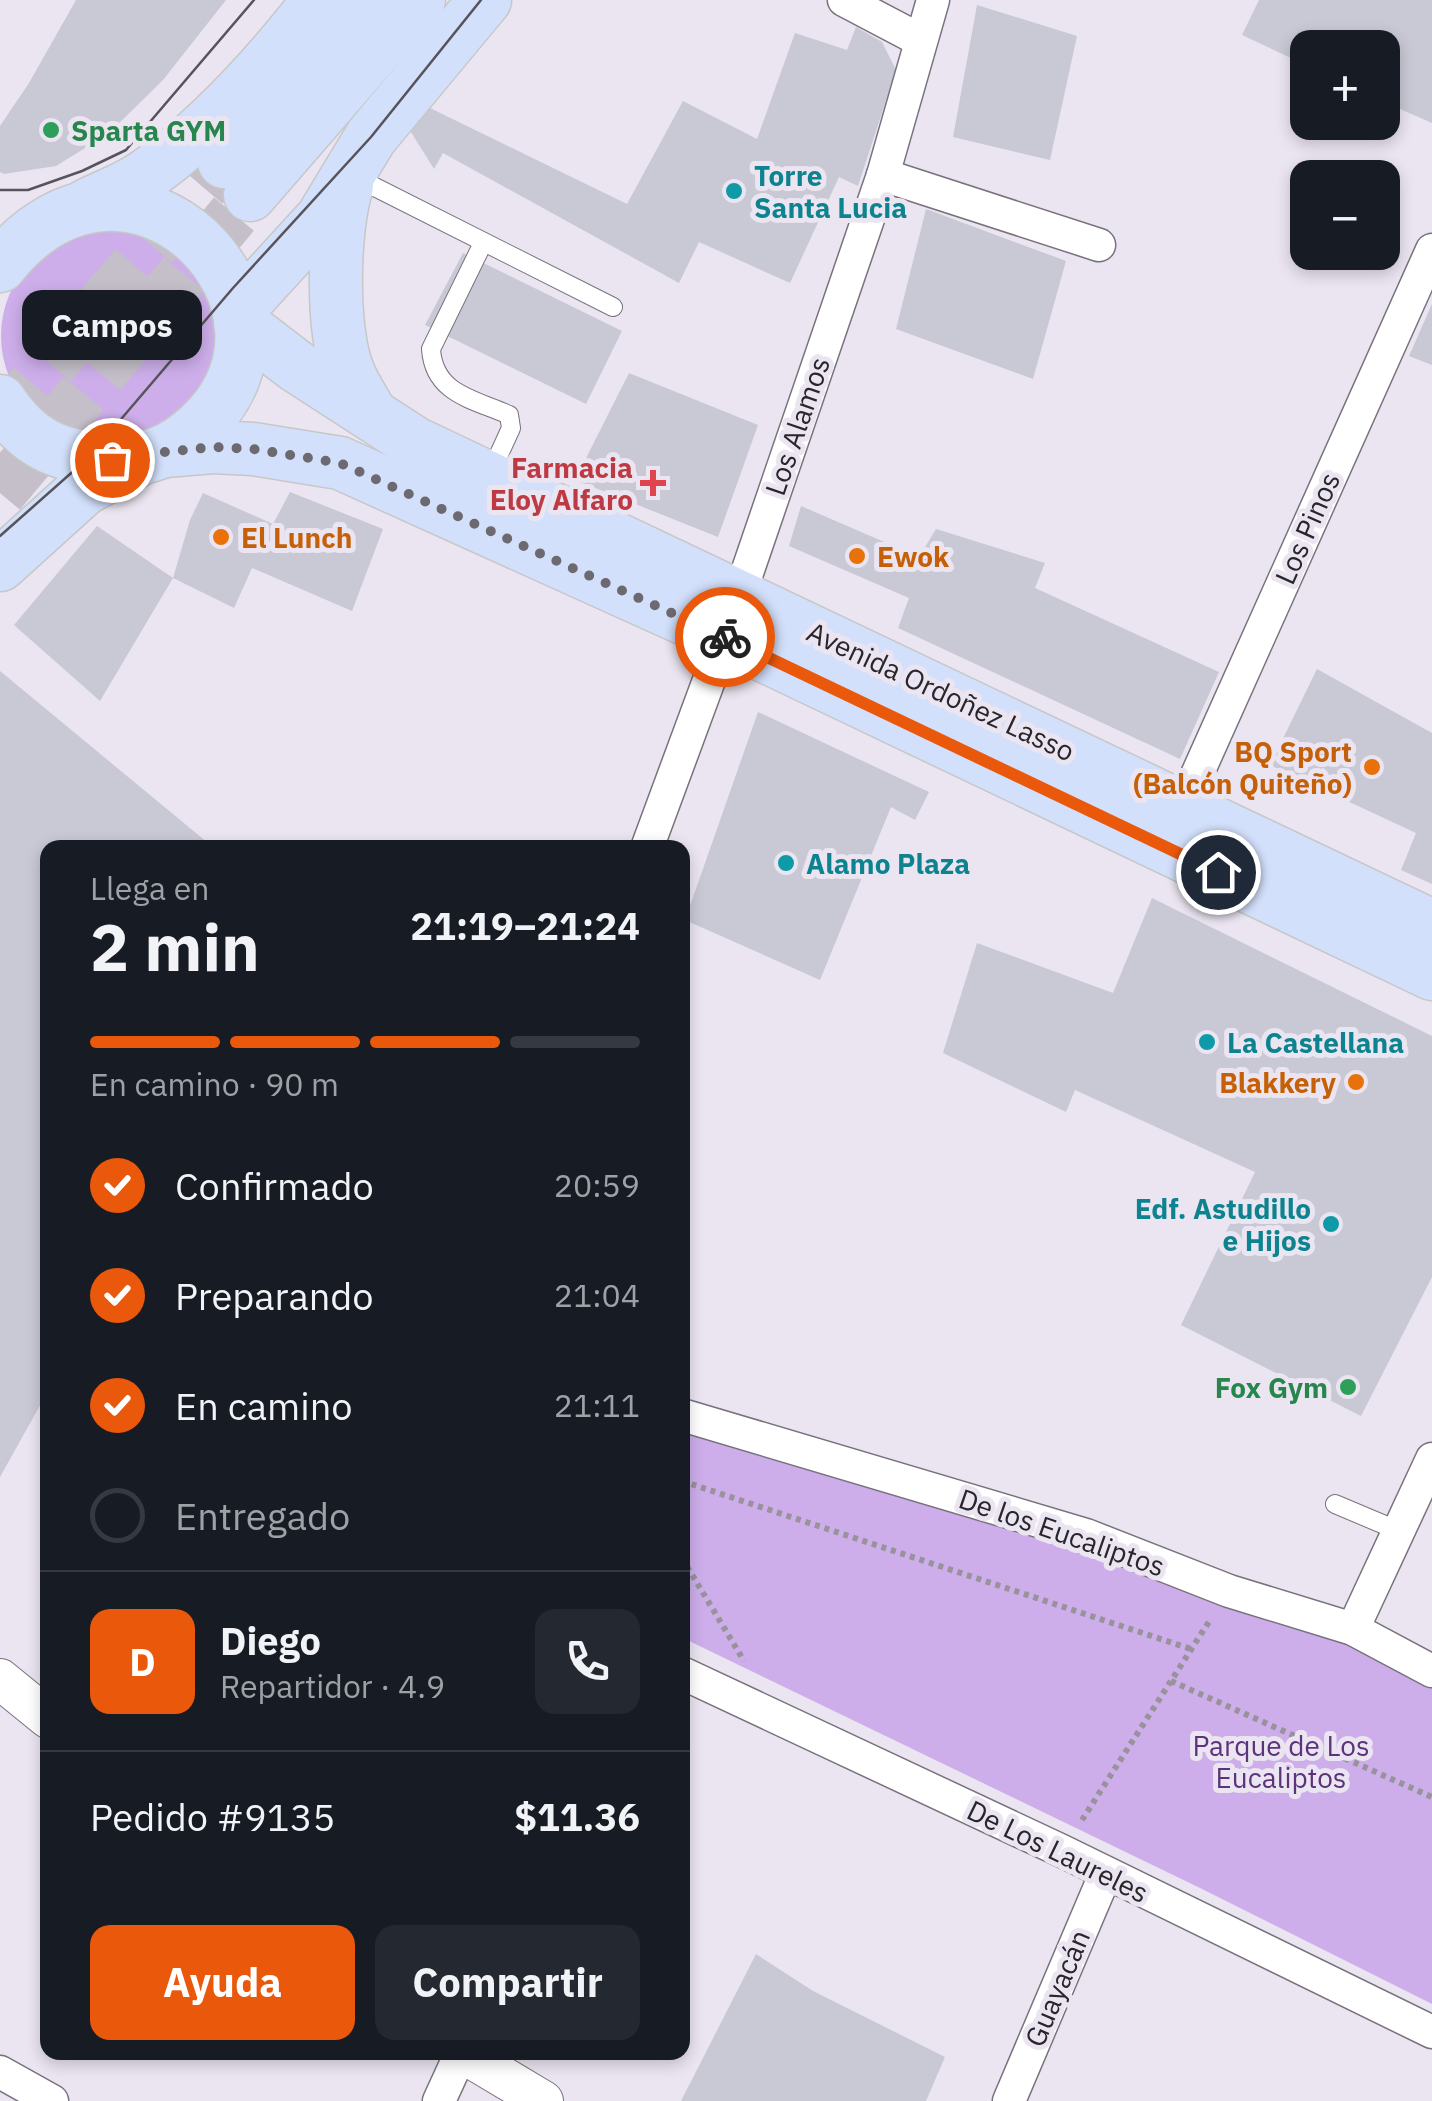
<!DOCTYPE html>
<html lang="es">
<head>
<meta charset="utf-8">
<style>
  :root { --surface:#171b24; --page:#242831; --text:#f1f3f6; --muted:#9ea1a6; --line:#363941; --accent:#ea580c }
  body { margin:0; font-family:"IBM Plex Sans",sans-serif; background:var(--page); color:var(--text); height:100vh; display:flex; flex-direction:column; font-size:38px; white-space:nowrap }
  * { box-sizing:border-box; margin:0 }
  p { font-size:32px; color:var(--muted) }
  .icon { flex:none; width:55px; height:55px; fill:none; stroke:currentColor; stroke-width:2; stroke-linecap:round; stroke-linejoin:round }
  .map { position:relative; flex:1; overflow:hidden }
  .details { position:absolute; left:40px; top:840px; width:650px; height:1220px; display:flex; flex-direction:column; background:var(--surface); border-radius:20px; box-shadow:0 5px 15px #0003 }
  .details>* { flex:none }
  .buttons { position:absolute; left:1290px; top:30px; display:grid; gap:20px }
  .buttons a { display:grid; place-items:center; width:110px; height:110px; border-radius:20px; background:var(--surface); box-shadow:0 5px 15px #0003; font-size:50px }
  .pin { position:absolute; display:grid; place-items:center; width:85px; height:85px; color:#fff; margin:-42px; border:5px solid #fff; border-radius:50%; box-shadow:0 2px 10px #0007 }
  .courier { position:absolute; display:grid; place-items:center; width:100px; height:100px; margin:-50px; border:8px solid #ea580c; border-radius:50%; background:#fff; color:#222; box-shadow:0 2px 12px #0007 }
  .bubble { position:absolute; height:70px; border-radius:20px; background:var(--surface); box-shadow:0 5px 15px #0003; font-size:32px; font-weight:800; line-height:70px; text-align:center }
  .headline em { font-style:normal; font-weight:800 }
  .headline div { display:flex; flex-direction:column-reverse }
  .headline { display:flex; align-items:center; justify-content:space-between; height:170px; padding:0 50px }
  h1 { font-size:65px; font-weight:800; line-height:75px }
  .bar { display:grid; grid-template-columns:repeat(4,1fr); gap:15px 10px; align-content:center; height:120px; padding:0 50px }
  .bar i { height:12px; border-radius:8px; background:var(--line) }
  .bar .on { background:var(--accent) }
  .bar p { grid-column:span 4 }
  .line { display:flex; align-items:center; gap:25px; padding:0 50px; border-top:2px solid var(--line) }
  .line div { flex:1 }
  .round { display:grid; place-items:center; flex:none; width:105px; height:105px; border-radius:20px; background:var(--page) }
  ol { padding:0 50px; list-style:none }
  li { display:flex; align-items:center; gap:30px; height:110px }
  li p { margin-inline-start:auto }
  li .icon { padding:10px; border-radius:50%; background:var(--accent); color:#fff; stroke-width:4 }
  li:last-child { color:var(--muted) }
  li i { width:55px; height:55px; border:5px solid var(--line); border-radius:50% }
  .primary-button { display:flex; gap:20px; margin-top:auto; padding:20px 50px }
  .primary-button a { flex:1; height:115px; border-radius:20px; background:var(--accent); color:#fff; font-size:40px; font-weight:800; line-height:115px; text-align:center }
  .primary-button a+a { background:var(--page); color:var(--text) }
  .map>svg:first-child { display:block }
  .green { fill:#cdaeea }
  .building { fill:#c9c8d5 }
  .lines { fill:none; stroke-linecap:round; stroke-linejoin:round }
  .primary-tunnel { stroke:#c4bfc9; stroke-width:52; stroke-dasharray:52 26; stroke-linecap:butt }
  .service-casing { stroke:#78727d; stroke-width:20 }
  .minor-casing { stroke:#78727d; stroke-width:35 }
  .tertiary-casing { stroke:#78727d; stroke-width:42 }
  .primary-casing { stroke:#c7c7c8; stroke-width:55 }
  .path { stroke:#97929b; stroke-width:6; stroke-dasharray:5 5; stroke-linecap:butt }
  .service { stroke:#fff; stroke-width:18 }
  .minor { stroke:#fff; stroke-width:32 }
  .tertiary { stroke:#fff; stroke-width:40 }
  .primary { stroke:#d3e0fb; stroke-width:52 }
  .tram { stroke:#57535a; stroke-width:2.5 }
  .done { stroke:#6d6970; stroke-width:10; stroke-dasharray:0 18 }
  .route { stroke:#ea580c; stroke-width:12 }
  .leisure-dot { fill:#2e9e5b; stroke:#ebe5f1; stroke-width:4 }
  .culture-dot { fill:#0f9aa8; stroke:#ebe5f1; stroke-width:4 }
  .health-dot { fill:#e0444e; stroke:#ebe5f1; stroke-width:4 }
  .food-dot { fill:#e8710a; stroke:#ebe5f1; stroke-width:4 }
  .labels { text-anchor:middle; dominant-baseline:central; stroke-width:10; stroke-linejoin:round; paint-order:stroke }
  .leisure-label { font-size:28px; font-weight:bold; fill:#27864d; stroke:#ebe5f1; text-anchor:start }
  .culture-label { font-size:28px; font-weight:bold; fill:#0d838f; stroke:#ebe5f1; text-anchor:start }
  .street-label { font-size:28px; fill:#29262b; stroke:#ebe5f1 }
  .health-label { font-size:28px; font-weight:bold; fill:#be3a42; stroke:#ebe5f1; text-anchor:end }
  .food-label { font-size:28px; font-weight:bold; fill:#c56008; stroke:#ebe5f1; text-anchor:start }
  .park-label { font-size:28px; fill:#5c337c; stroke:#ebe5f1 }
</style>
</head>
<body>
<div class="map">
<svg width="1432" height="2101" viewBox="0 0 1432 2101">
  <rect width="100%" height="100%" fill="#ebe5f1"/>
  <g class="green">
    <circle cx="108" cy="336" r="107"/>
    <polygon points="682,1427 1353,1624 1432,1670 1432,2004 1200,1888 683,1638"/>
  </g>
  <g class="building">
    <polygon points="76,0 226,0 163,80 108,134 56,166 4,174 0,172 0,126 29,83"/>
    <polygon points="1259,0 1432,0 1432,123 1382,101 1382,48 1308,48 1308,66 1242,35"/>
    <polygon points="977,5 1077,36 1050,160 953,137"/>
    <polygon points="856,27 882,42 896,70 858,186 839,177 790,283 699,242 679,283 443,153 434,169 409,129 428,107 627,204 683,101 757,139 795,33 847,50"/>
    <polygon points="926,209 1066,261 1033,379 896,329"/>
    <polygon points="463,253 622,331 586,404 425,325"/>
    <polygon points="1432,304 1432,365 1409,356"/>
    <polygon points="629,373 758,425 718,537 575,480"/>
    <polygon points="290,492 383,529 352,611 252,568 234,608 173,578 100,701 14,625 97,526 173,578 190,520 203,493 273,524"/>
    <polygon points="801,506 919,557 936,529 1045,563 1035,588 1219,672 1180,759 898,628 909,598 789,546"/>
    <polygon points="1317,669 1432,733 1432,884 1401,870 1416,833 1270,765"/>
    <polygon points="0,671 208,843 203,848 48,848 48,1391 0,1477"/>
    <polygon points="758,712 929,792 915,820 891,807 820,980 685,920"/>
    <polygon points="1152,898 1432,1036 1432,1277 1361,1416 1181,1325 1255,1172 1075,1090 1066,1112 943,1053 977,943 1113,993"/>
    <polygon points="756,1954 813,1991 945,2057 926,2101 681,2101"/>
  </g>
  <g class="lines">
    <g class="primary-tunnel">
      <polyline points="0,424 224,162"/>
      <polyline points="0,493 250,195"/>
    </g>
    <g class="service-casing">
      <g id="service">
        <polyline points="351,175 613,307"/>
        <path d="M483,243L431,349C434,394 473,399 509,415L511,428L490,474"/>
        <polyline points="1335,1504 1399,1531"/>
      </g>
    </g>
    <g class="minor-casing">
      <g id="minor">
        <polyline points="844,0 920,40"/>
        <polyline points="883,175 1099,245"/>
        <polyline points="1183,806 1432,250"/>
        <polyline points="647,848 725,637 883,175 933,0"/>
        <polyline points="682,1415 1086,1535 1229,1591 1353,1629 1432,1671"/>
        <polyline points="1353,1629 1432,1459"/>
        <polyline points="682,1673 1062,1851 1432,2032"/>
        <polyline points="0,2072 52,2101"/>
        <polyline points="439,2101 461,2053"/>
        <polyline points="1009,2101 1105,1875"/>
      </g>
    </g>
    <g class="tertiary-casing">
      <g id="tertiary">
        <polyline points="0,1679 48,1718"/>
        <polyline points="461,2052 543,2101"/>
      </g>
    </g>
    <g class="primary-casing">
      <g id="primary">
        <polyline points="224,162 362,0"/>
        <path d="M347,186C333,228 331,330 348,371C353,385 362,398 370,412"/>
        <polyline points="250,195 419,0"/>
        <path d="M87,205C107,195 131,187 149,173C214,126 270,63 319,0"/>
        <path d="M0,266C131,101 330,309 198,428C174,450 148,461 116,460C63,458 30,447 0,401"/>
        <polyline points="238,310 322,218 371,137 485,0"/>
        <polyline points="240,323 296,366 415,443 1432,926"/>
        <polyline points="165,451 213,447 253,449 340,463 725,637 1432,974"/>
        <polyline points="0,565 84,489 137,461"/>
      </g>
    </g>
    <g class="path">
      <polyline points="682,1481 1191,1649"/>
      <polyline points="682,1558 744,1661"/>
      <polyline points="1171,1681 1432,1797"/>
      <polyline points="1082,1820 1210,1620"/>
    </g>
    <use href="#service" class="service"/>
    <use href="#minor" class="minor"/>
    <use href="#tertiary" class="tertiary"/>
    <use href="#primary" class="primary"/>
    <g class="tram">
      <polyline points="0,190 28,190 82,171 126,150 254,0"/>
      <polyline points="0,536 87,459 233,288 371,137 481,0"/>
    </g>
  </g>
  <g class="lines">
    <polyline class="done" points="112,460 137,460 165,452 214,447 253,449 340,463 725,637"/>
    <polyline class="route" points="725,637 1218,872"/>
  </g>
  <g class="leisure-dot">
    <circle cx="51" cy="130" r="10"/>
    <circle cx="1348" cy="1387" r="10"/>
  </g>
  <g class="culture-dot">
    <circle cx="734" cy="191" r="10"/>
    <circle cx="786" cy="863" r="10"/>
    <circle cx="1207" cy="1042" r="10"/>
    <circle cx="1331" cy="1224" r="10"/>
  </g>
  <path class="health-dot" d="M648 468h10v10h10v10h-10v10h-10v-10h-10v-10h10z"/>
  <g class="food-dot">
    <circle cx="221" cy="537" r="10"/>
    <circle cx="857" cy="556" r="10"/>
    <circle cx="1372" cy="767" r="10"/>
    <circle cx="1356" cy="1082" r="10"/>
  </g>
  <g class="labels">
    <g class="leisure-label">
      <text x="71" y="130">Sparta GYM</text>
      <text x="1328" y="1387" text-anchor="end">Fox Gym</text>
    </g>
    <g class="culture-label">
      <text x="754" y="175">Torre<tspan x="754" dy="32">Santa Lucia</tspan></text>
      <text x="806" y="863">Alamo Plaza</text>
      <text x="1227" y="1042">La Castellana</text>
      <text x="1311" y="1208" text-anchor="end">Edf. Astudillo<tspan x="1311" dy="32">e Hijos</tspan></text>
    </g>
    <g class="street-label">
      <text transform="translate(797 426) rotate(-71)">Los Alamos</text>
      <text transform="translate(1307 528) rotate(-66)">Los Pinos</text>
      <text transform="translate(941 691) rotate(25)">Avenida Ordoñez Lasso</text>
      <text transform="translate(1062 1532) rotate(19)">De los Eucaliptos</text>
      <text transform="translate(1058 1851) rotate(26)">De Los Laureles</text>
      <text transform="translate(1057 1988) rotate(-67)">Guayacán</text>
    </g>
    <g class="health-label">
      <text x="633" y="467">Farmacia<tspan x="633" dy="32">Eloy Alfaro</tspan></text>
    </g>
    <g class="food-label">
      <text x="241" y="537">El Lunch</text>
      <text x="877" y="556">Ewok</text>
      <text x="1352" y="751" text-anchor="end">BQ Sport<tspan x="1352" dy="32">(Balcón Quiteño)</tspan></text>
      <text x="1336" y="1082" text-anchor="end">Blakkery</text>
    </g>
    <g class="park-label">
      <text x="1281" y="1745">Parque de Los<tspan x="1281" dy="32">Eucaliptos</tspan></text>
    </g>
  </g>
</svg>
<div class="buttons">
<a>+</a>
<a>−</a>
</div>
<div class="pin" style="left:112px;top:460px;background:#ea580c"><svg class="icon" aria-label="bag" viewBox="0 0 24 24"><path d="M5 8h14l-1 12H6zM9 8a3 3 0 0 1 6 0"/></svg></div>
<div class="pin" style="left:1218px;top:872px;background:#1f2937"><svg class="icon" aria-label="home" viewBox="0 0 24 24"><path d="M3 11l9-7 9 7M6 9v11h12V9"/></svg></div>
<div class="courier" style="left:725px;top:637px"><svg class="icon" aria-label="bike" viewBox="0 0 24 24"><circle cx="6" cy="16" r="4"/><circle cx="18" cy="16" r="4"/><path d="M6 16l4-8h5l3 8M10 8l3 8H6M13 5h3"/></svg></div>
<div class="bubble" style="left:22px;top:290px;width:180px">Campos</div>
<section class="details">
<div class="headline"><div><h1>2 min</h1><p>Llega en</p></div><em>21:19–21:24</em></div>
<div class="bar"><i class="on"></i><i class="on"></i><i class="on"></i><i></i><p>En camino · 90 m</p></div>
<ol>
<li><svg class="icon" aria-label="check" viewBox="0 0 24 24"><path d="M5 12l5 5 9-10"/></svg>Confirmado<p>20:59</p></li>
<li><svg class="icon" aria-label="check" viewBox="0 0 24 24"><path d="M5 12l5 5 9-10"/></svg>Preparando<p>21:04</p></li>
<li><svg class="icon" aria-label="check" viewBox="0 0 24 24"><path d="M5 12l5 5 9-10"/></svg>En camino<p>21:11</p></li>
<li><i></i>Entregado</li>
</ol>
<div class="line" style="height:180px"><b class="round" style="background:var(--accent);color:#fff">D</b><div><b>Diego</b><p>Repartidor · 4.9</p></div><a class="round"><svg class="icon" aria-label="phone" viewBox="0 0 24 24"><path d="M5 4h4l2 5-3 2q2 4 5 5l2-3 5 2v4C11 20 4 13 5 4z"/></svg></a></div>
<div class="line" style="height:130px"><div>Pedido #9135</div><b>$11.36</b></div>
<div class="primary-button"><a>Ayuda</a><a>Compartir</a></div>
</section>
</div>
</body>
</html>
